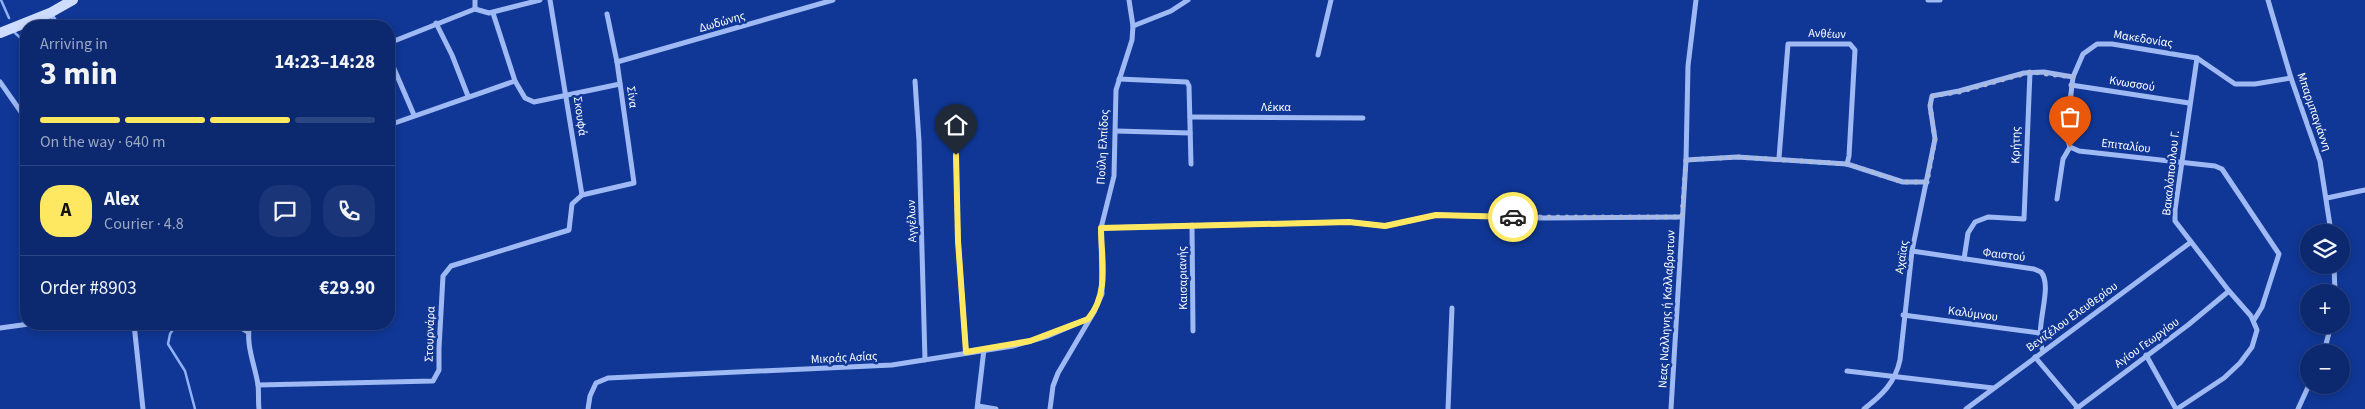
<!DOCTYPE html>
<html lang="en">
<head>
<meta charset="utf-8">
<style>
  :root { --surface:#0c2970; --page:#1a3578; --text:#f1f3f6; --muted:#9aa6c3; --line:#2c4583; --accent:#ffe861 }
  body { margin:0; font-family:"Source Sans 3",sans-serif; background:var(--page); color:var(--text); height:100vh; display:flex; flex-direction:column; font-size:19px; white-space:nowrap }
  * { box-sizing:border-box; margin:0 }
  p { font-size:16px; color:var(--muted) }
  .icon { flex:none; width:28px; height:28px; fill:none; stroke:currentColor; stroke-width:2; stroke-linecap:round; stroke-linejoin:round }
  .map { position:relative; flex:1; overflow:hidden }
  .sheet { position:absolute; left:20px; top:20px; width:375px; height:310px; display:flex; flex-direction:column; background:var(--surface); border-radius:20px; box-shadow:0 2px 8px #0003,0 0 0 1px var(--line) }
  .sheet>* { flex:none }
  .tools { position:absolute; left:2300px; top:224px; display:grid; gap:10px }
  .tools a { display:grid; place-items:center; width:50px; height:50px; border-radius:50%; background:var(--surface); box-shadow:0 2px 8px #0003,0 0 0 1px var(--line); font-size:25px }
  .pin { position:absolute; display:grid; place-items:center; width:42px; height:42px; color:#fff; margin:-51px -21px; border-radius:50% 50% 50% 0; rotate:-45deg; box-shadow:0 0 5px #0007 }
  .pin .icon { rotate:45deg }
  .courier { position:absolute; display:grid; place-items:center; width:50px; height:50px; margin:-25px; border:4px solid #ffe861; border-radius:50%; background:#fff; color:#222; box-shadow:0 1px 6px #0007 }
  .head em { font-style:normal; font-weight:700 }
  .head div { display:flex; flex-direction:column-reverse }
  .head { display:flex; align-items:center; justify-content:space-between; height:85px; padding:0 20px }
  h1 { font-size:32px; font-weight:700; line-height:38px }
  .bar { display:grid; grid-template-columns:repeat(4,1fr); gap:8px 5px; align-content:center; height:60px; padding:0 20px }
  .bar i { height:6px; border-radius:4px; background:var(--line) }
  .bar .current { background:var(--accent) }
  .bar p { grid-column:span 4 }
  .line { display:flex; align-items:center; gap:12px; padding:0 20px; border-top:1px solid var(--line) }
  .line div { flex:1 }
  .round { display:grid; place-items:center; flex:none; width:52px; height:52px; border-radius:20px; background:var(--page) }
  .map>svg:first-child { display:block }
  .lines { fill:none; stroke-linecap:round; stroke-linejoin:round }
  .stream { stroke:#90b1f7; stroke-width:2.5 }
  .minor { stroke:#9fb9f4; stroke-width:5 }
  .secondary { stroke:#cedcfd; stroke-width:10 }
  .done { stroke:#abb9da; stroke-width:5; stroke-dasharray:0 9 }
  .route { stroke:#ffe861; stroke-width:6 }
  .labels { text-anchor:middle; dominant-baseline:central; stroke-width:5; stroke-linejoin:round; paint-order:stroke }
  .street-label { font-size:12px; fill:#fff; stroke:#103795 }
</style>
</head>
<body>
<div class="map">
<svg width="2365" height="409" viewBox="0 0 2365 409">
  <rect width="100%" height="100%" fill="#103795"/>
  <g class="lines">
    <g class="stream">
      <polyline points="1,0 9,18"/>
      <polyline points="14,32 26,43"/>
      <polyline points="177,324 170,334 168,344 185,371 195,409"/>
    </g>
    <g class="minor">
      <polyline points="1129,0 1133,26"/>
      <polyline points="1928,0 1940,0"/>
      <polyline points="2268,0 2291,78 2320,161 2331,232"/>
      <polyline points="475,9 475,0"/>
      <polyline points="50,13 58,26"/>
      <polyline points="493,13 515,81"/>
      <polyline points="436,23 452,55 468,96"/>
      <polyline points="389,43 475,9 489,13 540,0"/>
      <polyline points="1318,55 1331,0"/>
      <polyline points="389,57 414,115"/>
      <polyline points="617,62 833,0"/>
      <polyline points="1119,79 1187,82 1189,86 1191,164"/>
      <polyline points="915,81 919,141 925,360"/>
      <polyline points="0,82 26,119"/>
      <polyline points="2071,85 2189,103"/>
      <polyline points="1190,117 1363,118"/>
      <polyline points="389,125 515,81 525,98 534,102 620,84"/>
      <polyline points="1116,131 1190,133"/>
      <polyline points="2070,147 2079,151 2215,166 2222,169 2279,254 2262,307 2254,320"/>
      <polyline points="2070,147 2066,135 2073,77 2083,54 2097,44 2112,44 2197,58 2235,84 2255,84 2291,78"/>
      <polyline points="956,155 958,241 966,352"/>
      <polyline points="1686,160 1737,157 1847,164 1849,156 1855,50 1850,44 1788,44 1779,158"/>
      <polyline points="1847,164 1903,182 1927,182"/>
      <polyline points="582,195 634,183 617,62 607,14"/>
      <polyline points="2327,198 2365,190"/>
      <polyline points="2057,199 2063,159 2070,147"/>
      <polyline points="1192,225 1193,331"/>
      <polyline points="1101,228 1349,222 1385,226 1436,215 1544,218 1682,217"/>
      <path d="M1912,251L2034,269L2041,272C2054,287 2033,329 2043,351"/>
      <polyline points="1964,259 1968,233 1975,222 1988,217 2024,219 2030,72"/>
      <polyline points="2334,265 2335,292"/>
      <polyline points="1903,315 2039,333"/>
      <polyline points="134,324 143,409"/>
      <polyline points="235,324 248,332"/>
      <path d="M250,324C245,344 255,365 258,385C259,393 258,401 259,409"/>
      <polyline points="0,328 29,324"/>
      <polyline points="2324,352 2331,325"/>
      <polyline points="2146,355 2176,409"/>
      <polyline points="2035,357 2078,408"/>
      <polyline points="1847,371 1993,388"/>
      <polyline points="258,385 433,381 439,370 439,348 443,276 451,266 569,230 572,204 582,195 550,0"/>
      <polyline points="978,406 996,409"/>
      <polyline points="588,409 590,396 596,383 608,378 892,365 1013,346 1048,336 1088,319"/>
      <polyline points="977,409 984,349"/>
      <polyline points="1050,409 1053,386 1058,373 1094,312 1102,294 1101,228 1114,176 1116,90 1132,40 1133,26 1171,11 1188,0"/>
      <polyline points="1448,409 1452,308"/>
      <polyline points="1671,409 1686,160 1688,66 1696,0"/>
      <path d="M1864,409C1882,395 1895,383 1900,360L1912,251L1935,139L1930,106L1932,96L1959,91L2024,73L2044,72L2073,77"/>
      <polyline points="1966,409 2191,242"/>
      <polyline points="2076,409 2188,325 2229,291"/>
      <polyline points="2177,409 2224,378 2240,363 2252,347 2257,330 2251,316 2229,291 2175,221 2175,210 2197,58"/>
      <polyline points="2298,409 2309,385"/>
    </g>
    <polyline class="secondary" points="0,33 50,13 73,0"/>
  </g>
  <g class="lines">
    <polyline class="done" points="1513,217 1682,217 1686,160 1737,157 1847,164 1903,182 1927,182 1935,139 1930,106 1932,96 1959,92 2030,72 2073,77 2066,134 2070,147"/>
    <path class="route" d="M956,155L958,241L966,352L1030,341L1088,319C1110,293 1101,258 1101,228L1349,222L1385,226L1436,215L1513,217"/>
  </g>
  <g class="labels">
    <g class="street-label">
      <text transform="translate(722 22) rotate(-16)">Δωδώνης</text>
      <text transform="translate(1827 34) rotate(2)">Ανθέων</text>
      <text transform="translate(2143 39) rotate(9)">Μακεδονίας</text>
      <text transform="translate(2132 84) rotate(9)">Κνωσσού</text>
      <text transform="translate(632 97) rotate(82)">Σίνα</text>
      <text x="1276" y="107">Λέκκα</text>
      <text transform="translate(2314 112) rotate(71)">Μπαρμπαγιάννη</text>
      <text transform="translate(580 116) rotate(82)">Σκουφά</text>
      <text transform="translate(2016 145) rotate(-89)">Κρήτης</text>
      <text transform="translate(2126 146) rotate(7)">Επιταλίου</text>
      <text transform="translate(1103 147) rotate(-87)">Πούλη Ελπίδος</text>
      <text transform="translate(2171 173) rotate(-84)">Βακαλόπουλου Γ.</text>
      <text transform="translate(912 221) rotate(-92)">Αγγέλων</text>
      <text transform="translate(2004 255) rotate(7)">Φαιστού</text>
      <text transform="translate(1902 257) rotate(-81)">Αχαϊας</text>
      <text transform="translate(1183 278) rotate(-91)">Καισαριανής</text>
      <text transform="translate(1667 309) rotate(-87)">Νεας Nαλληνης ή Καλλαβρυτων</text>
      <text transform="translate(1973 314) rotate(8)">Καλύμνου</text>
      <text transform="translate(2072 317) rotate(-36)">Βενιζέλου Ελευθερίου</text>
      <text transform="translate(430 334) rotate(-88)">Στουρνάρα</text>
      <text transform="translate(2147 343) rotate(-36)">Αγίου Γεωργίου</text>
      <text transform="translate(844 358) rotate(-3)">Μικράς Ασίας</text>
    </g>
  </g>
</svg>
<div class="tools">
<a><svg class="icon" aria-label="layers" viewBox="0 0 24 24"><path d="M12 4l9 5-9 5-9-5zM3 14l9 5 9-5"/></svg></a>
<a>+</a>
<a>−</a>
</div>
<div class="pin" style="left:2070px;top:147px;background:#ea580c"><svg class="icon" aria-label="bag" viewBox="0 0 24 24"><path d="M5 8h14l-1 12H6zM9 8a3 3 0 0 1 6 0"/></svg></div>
<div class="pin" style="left:956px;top:155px;background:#1f2937"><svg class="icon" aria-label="home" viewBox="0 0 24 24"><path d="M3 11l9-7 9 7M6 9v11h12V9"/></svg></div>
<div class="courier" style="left:1513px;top:217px"><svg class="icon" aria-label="car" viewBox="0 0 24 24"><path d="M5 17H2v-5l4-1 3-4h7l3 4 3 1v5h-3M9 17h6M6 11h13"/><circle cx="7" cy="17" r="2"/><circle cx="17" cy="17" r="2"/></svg></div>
<section class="sheet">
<div class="head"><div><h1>3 min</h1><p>Arriving in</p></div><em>14:23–14:28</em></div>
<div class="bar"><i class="current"></i><i class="current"></i><i class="current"></i><i></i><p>On the way · 640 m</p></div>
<div class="line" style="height:90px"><b class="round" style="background:var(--accent);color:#111">A</b><div><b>Alex</b><p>Courier · 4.8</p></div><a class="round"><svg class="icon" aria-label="chat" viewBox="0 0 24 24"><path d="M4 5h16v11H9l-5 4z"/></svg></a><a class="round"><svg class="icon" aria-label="phone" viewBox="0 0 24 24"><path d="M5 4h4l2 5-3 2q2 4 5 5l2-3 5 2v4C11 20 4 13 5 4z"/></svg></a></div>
<div class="line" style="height:65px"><div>Order #8903</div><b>€29.90</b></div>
</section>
</div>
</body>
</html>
